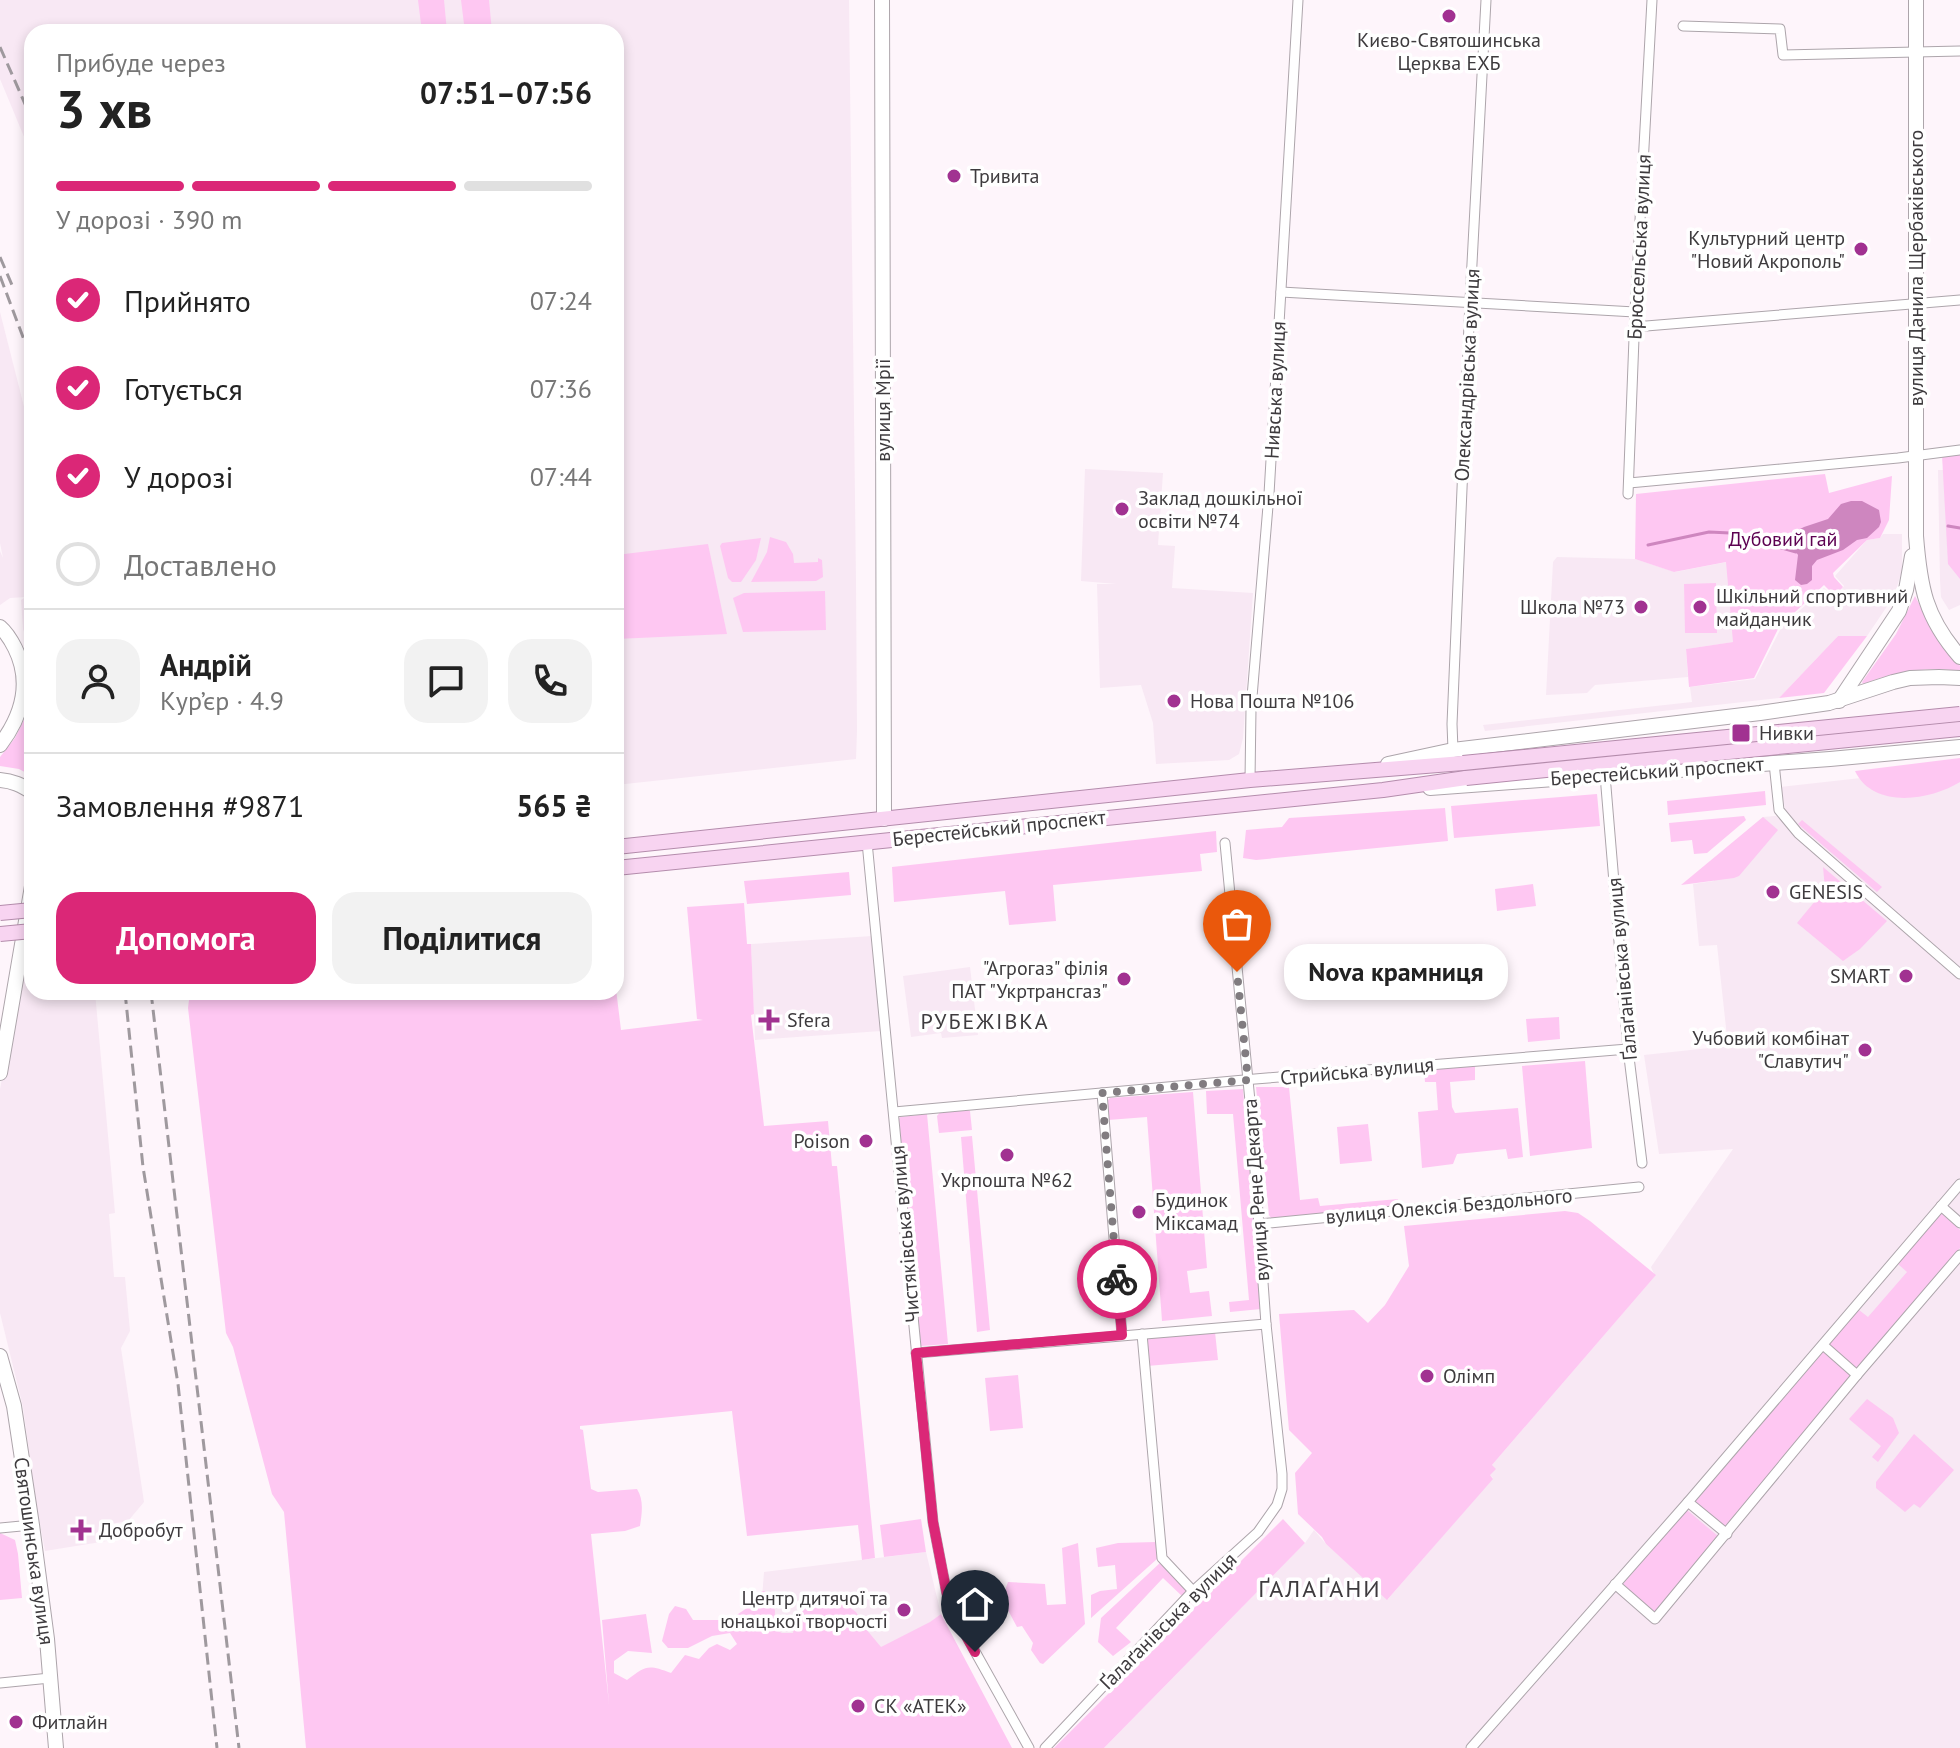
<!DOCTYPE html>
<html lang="uk">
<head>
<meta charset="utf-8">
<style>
  :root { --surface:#fff; --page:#f2f2f2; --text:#222; --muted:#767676; --line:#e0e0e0; --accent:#db2777 }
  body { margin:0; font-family:"PT Sans",sans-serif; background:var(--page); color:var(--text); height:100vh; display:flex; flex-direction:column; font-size:30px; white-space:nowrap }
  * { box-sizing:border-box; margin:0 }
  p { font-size:26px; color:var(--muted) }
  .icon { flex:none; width:44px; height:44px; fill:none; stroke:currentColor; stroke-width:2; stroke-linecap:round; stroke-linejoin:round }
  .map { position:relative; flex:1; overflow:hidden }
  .drawer { position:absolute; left:24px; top:24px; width:600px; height:976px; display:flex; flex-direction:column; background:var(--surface); border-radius:24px; box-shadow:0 4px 12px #0003 }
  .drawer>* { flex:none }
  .pin { position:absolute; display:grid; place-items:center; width:68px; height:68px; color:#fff; margin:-82px -34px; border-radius:50% 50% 50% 0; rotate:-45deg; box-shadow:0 0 8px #0007 }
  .pin .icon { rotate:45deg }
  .courier { position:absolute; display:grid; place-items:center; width:80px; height:80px; margin:-40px; border:6px solid #db2777; border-radius:50%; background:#fff; color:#222; box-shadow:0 2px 10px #0007 }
  .bubble { position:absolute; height:56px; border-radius:24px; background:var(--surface); box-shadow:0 4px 12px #0003; font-size:26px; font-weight:700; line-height:56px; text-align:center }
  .head em { font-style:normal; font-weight:700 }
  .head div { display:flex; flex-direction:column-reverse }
  .head { display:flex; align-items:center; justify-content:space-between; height:136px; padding:0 32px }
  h1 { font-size:52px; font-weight:700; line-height:60px }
  .bar { display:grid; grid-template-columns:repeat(4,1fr); gap:12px 8px; align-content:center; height:96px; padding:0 32px }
  .bar i { height:10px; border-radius:6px; background:var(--line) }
  .bar .on { background:var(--accent) }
  .bar p { grid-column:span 4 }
  .line { display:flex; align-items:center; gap:20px; padding:0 32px; border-top:2px solid var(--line) }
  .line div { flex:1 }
  .round { display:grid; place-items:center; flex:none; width:84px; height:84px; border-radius:24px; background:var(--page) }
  ol { padding:0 32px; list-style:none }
  li { display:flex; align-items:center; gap:24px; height:88px }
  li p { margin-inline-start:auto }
  li .icon { padding:8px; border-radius:50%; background:var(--accent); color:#fff; stroke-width:4 }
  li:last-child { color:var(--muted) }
  li i { width:44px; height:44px; border:4px solid var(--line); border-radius:50% }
  .action { display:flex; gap:16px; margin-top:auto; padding:16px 32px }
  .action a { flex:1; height:92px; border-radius:24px; background:var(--accent); color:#fff; font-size:32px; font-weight:700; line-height:92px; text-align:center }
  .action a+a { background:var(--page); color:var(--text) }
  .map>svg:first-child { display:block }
  .built { fill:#f8e8f4 }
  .green { fill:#fec7f2 }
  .water { fill:#ce86bf }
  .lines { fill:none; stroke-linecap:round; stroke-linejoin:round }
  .stream { stroke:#ce86bf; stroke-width:3 }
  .street-casing { stroke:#ada5ab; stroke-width:11 }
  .secondary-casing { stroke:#ada5ab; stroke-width:16 }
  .primary-casing { stroke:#b48cac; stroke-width:16 }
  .street { stroke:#fff; stroke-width:9 }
  .secondary { stroke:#fff; stroke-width:14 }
  .primary { stroke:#f8d4f1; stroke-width:14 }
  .rail { stroke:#9f999e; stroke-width:3; stroke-dasharray:12 6; stroke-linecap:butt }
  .primary-bridge-casing { stroke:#b48cac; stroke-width:16; stroke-linecap:butt }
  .primary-bridge { stroke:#f8d4f1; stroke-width:14 }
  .done { stroke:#817c80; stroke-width:8; stroke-dasharray:0 14.4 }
  .route { stroke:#db2777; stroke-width:10 }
  .poi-dot { fill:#a13291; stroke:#fff; stroke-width:3 }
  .labels { text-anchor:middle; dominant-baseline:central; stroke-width:7; stroke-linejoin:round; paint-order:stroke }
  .poi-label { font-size:20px; fill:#3e3b3e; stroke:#fff; text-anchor:start }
  .street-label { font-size:20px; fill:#3e3b3e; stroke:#fff }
  .park-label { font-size:20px; fill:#5c0151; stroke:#fff }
  .neighbourhood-label { font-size:22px; letter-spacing:2px; fill:#3e3b3e; stroke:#fff }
  .quarter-label { font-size:24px; letter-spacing:2px; fill:#3e3b3e; stroke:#fff }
</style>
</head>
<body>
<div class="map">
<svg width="1960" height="1748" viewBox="0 0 1960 1748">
  <rect width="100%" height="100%" fill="#fef5fb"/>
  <g class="built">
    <polygon points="0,0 849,0 856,581 857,731 856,759 616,785 616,32 32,32 32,156 0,79"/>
    <polygon points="0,312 32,438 32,672 30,648 23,629 21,600 26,597 10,598 0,605 0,551 3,558 0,543"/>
    <polygon points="1085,469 1163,473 1158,545 1175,546 1172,588 1253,593 1243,738 1239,754 1229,760 1156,764 1153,723 1141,685 1100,688 1097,584 1117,584 1081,581"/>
    <polygon points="1938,470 1955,470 1960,553 1960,605 1949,610 1941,597 1940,580"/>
    <polygon points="1883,534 1902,534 1902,571 1894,596 1867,636 1838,636 1779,698 1485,731 1483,725 1692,702 1690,687 1755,679 1781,628 1824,588 1835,598 1844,586 1835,576 1867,540 1880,538"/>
    <polygon points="1557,557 1635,559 1675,572 1727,562 1734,642 1686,649 1688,677 1595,685 1587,693 1546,695 1553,562"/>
    <polygon points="1960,767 1960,1748 1104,1748 1305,1543 1314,1530 1326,1544 1388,1599 1493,1478 1490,1475 1492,1465 1655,1276 1651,1267 1733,1149 1659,1154 1644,1055 1728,1046 1717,945 1699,946 1693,884 1714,881 1709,863 1763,817 1787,815 1780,787"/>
    <polygon points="872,936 881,1031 755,1040 751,944"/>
    <polygon points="32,967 32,992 95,992 115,1213 109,1214 114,1277 125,1277 130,1331 121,1348 144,1502 128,1521 105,1525 107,1541 45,1551 36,1503 23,1407 0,1313 0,1089 21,973"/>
    <polygon points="970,967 978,1035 942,1038 941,1033 911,1037 903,976"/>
    <polygon points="926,1552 941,1614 884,1657 763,1658 761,1611 764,1572"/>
  </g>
  <g class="green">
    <polygon points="418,0 444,0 447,32 422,32"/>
    <polygon points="461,0 489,0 492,32 465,32"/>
    <polygon points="1960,453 1960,579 1948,564 1942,455"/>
    <polygon points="1825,474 1829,493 1892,476 1889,520 1880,538 1867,540 1833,573 1834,577 1843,587 1835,596 1824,585 1779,627 1754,678 1689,687 1686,649 1733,642 1726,562 1674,572 1635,559 1636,494"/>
    <polygon points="770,537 786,542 793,554 794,563 818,562 818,558 822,560 823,577 816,581 751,582 767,552"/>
    <polygon points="761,538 756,560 741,582 732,582 728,578 720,546 722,543"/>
    <polygon points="708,544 727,634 616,639 616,555"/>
    <polygon points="1716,583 1717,633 1685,633 1684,584"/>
    <polygon points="825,591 826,630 743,632 733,598 744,593"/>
    <path d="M1915,596L1924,613L1960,666V671C1925,666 1895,672 1863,684L1862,682L1896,634Z"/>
    <polygon points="1838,636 1867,636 1824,693 1779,698"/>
    <polygon points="32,703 32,776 19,769 0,766 0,757 15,738"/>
    <path d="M1960,758V782C1929,801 1873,809 1855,771Z"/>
    <polygon points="1765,791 1766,805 1668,815 1667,801"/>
    <polygon points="1597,794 1600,826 1454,838 1451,806"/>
    <polygon points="1445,808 1448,841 1256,860 1243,858 1246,830 1282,827 1289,818"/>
    <polygon points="1744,816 1746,820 1707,853 1694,854 1692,840 1671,842 1669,823"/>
    <polygon points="1763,817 1778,830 1739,876 1734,878 1681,885"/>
    <polygon points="1802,820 1882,887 1877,892 1798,824"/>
    <polygon points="1216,831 1217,852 1200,854 1202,871 1053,885 1056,921 1009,925 1005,891 894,902 892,867"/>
    <polygon points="1823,867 1887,921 1860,949 1843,961 1797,923 1825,889"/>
    <polygon points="849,872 851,895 747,904 744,881"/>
    <polygon points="1533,884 1536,906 1497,911 1495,889"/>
    <path d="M744,903L747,944H751L754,1014L751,1015L764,1126L828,1121L832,1166H837L875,1558L862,1560L858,1525L747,1536L732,1411L580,1426V1429L583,1430L591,1489L598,1492L637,1489C644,1500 642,1513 640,1526L625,1531L591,1534L609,1704L602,1620L646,1614L652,1653L628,1651L614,1661V1673L627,1680C646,1666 647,1664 671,1673L685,1655L699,1659L709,1648L717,1644L730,1650L737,1644L730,1633L712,1636L688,1648H668L662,1641L669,1614L675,1606L686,1609L693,1620H729L747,1608L750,1596L763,1591L771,1593L775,1611L774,1629L782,1633H793C798,1605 812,1602 838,1599L856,1612L866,1629L881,1647L930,1622L941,1614L1012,1748H306L284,1512L272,1494L233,1347L226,1333L188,1008L190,992H616V989L621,1030L703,1020L697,1019L687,907Z"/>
    <polygon points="1559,1017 1560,1039 1528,1042 1526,1019"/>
    <polygon points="1585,1061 1592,1148 1530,1156 1522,1066"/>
    <polygon points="1475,1066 1475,1080 1450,1082 1452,1107 1455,1113 1518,1108 1523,1157 1508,1159 1506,1149 1457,1154 1453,1164 1422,1168 1418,1112 1438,1110 1436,1082 1425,1082 1424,1070"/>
    <polygon points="1256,1087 1289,1087 1300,1200 1318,1198 1320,1206 1398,1199 1399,1206 1271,1218 1269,1215"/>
    <polygon points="1243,1089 1261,1309 1230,1312 1229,1302 1249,1300 1233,1114 1207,1114 1206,1091"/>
    <polygon points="1193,1092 1207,1268 1187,1271 1190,1293 1209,1291 1212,1316 1162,1321 1147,1117 1108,1120 1107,1101 1110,1098"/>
    <polygon points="966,1109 970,1111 972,1130 939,1133 937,1116 941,1111"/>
    <polygon points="927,1114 948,1344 921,1346 899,1119 900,1117"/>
    <polygon points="1368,1124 1372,1161 1340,1164 1337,1127"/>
    <polygon points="972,1136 990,1330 977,1332 961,1137"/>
    <polygon points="1565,1211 1578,1213 1590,1221 1656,1275 1492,1465 1496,1469 1490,1475 1493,1479 1387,1600 1326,1544 1322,1537 1298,1514 1295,1473 1312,1453 1289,1430 1279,1314 1354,1310 1368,1323 1385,1305 1409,1266 1404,1226"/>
    <polygon points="1941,1213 1960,1230 1960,1248 1856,1369 1829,1344 1859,1310 1868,1317 1907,1272 1898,1264"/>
    <polygon points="1215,1332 1218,1360 1147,1366 1145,1337"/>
    <polygon points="1823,1352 1852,1376 1726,1527 1695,1502"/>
    <polygon points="1018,1375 1023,1428 990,1431 985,1378"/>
    <polygon points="1867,1399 1893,1418 1899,1433 1878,1462 1872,1457 1881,1446 1849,1419"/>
    <polygon points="1914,1434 1954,1470 1920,1508 1914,1504 1905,1512 1876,1488 1876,1482"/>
    <polygon points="1687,1510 1719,1537 1654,1613 1623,1584"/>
    <polygon points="921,1519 926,1552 884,1557 880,1525"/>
    <polygon points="1283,1519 1305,1543 1104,1748 1054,1748"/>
    <polygon points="0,1533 15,1540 18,1554 22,1598 0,1600"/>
    <polygon points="1156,1542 1157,1559 1091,1618 1091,1595 1100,1591 1117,1589 1115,1565 1098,1567 1096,1548 1118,1543"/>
    <polygon points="1078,1543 1085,1624 1043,1664 1040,1663 1031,1650 1033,1643 1022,1626 1017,1627 1002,1599 1008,1582 1045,1584 1047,1605 1066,1604 1062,1548"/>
    <polygon points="1161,1562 1188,1590 1183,1597 1163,1578 1116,1628 1131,1642 1113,1656 1098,1642 1101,1618"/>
  </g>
  <polygon class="water" points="1851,501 1862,501 1879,510 1881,522 1879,527 1867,538 1857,540 1843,550 1817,560 1812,566 1812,580 1807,584 1801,585 1795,580 1798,555 1794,549 1754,539 1786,536 1804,527 1828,519 1841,504"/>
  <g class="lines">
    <g class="stream">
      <polyline points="1948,526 1960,528"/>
      <polyline points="1648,545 1709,532 1730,533 1796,552"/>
    </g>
    <g class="street-casing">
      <g id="street">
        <polyline points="1683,26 1780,29 1783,55 1960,51"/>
        <polyline points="1281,292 1635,312"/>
        <polyline points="1634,327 1960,300"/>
        <polyline points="1629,483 1898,458 1960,450"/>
        <polyline points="1628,494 1635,312 1652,0"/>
        <polyline points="1453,750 1452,724 1470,301 1486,0"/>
        <polyline points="1774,763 1779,810 1798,833 1960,974"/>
        <polyline points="1605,775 1628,1049 1642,1163"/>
        <polyline points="1250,780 1251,709 1269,494 1298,0"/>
        <polyline points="867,842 933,1522 949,1605 1029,1748"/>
        <polyline points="1102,1093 1122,1335"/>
        <polyline points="894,1112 1255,1079 1628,1049"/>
        <polyline points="1941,1206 1960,1223"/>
        <polyline points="1259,1224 1639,1187"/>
        <polyline points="1142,1334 1162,1558 1193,1591"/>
        <polyline points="1823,1345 1857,1375"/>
        <polyline points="916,1353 1266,1324"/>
        <polyline points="1688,1502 1727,1534"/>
        <polyline points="0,1528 32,1525"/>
        <polyline points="1615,1584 1655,1619 1857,1375 1960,1255"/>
        <polyline points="0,1683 50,1678"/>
        <polyline points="1045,1748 1193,1591 1258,1532 1277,1505 1282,1489 1282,1474 1266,1324 1250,1101 1225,843"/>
        <polyline points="1471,1748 1688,1502 1960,1184"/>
      </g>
    </g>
    <g class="secondary-casing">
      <g id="secondary">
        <polyline points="882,0 884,819"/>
        <path d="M1916,0V536C1920,587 1925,617 1960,657"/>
        <path d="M0,627C7,633 11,640 15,648C32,682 22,716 0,745"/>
        <polyline points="1839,701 1899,611 1906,590 1912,556"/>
        <polyline points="1388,764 1453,750 1760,713 1829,703 1893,682 1910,678 1939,677 1960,678"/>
        <path d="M0,780C13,781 21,785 32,792"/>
        <polyline points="1430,788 1830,759 1960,747"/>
        <polyline points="0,1073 32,886"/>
        <polyline points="0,1356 14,1406 32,1525 47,1639 56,1748"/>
      </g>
    </g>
    <g class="primary-casing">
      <g id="primary">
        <polyline points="616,847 1250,780 1463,763"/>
        <polyline points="616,868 1383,790 1466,778"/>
      </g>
    </g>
    <use href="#street" class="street"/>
    <use href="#secondary" class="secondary"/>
    <use href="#primary" class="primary"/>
    <g class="rail">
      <polyline points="0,47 32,120"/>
      <polyline points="0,257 12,285"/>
      <polyline points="0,276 32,361"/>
      <polyline points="125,992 143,1167 178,1384 217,1748"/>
      <polyline points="151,992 239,1748"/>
    </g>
    <g class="primary-bridge-casing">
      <g id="primary-bridge">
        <polyline points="1463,763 1960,714"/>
        <polyline points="1466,778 1960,729"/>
        <polyline points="0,913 32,910"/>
        <polyline points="0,934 32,931"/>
      </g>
    </g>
    <use href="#primary-bridge" class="primary-bridge"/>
  </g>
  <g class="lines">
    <polyline class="done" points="1117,1279 1102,1093 1248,1080 1237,972"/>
    <polyline class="route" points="975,1652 949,1605 933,1522 916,1353 1122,1335 1117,1279"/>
  </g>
  <g class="poi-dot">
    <circle cx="1449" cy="16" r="8"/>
    <circle cx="954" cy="176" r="8"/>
    <circle cx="1861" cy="249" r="8"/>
    <circle cx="1122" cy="509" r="8"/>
    <circle cx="1641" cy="607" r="8"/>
    <circle cx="1700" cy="607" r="8"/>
    <circle cx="1174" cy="701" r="8"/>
    <rect x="1731" y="723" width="20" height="20" rx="4"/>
    <circle cx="1773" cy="892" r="8"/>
    <circle cx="1906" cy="976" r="8"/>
    <circle cx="1124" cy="979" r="8"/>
    <path d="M765 1008h8v8h8v8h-8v8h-8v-8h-8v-8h8z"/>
    <circle cx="1865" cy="1050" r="8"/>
    <circle cx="866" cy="1141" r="8"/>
    <circle cx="1007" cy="1155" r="8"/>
    <circle cx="1139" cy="1212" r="8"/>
    <circle cx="1427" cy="1376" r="8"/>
    <path d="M77 1518h8v8h8v8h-8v8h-8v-8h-8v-8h8z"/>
    <circle cx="904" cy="1610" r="8"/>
    <circle cx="858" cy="1706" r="8"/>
    <circle cx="16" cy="1722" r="8"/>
  </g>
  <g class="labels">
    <g class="poi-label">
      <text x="1449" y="40" text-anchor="middle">Києво-Святошинська<tspan x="1449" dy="23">Церква ЕХБ</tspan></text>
      <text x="970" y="176">Тривита</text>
      <text x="1845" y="238" text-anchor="end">Культурний центр<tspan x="1845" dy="23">"Новий Акрополь"</tspan></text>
      <text x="1138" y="498">Заклад дошкільної<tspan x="1138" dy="23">освіти №74</tspan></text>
      <text x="1716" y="596">Шкільний спортивний<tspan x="1716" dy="23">майданчик</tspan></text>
      <text x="1625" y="607" text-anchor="end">Школа №73</text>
      <text x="1190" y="701">Нова Пошта №106</text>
      <text x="1759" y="733">Нивки</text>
      <text x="1789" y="892">GENESIS</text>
      <text x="1108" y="968" text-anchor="end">"Агрогаз" філія<tspan x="1108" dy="23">ПАТ "Укртрансгаз"</tspan></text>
      <text x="1890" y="976" text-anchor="end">SMART</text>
      <text x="787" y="1020">Sfera</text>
      <text x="1849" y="1038" text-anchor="end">Учбовий комбінат<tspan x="1849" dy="23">"Славутич"</tspan></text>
      <text x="850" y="1141" text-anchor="end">Poison</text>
      <text x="1007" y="1180" text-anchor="middle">Укрпошта №62</text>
      <text x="1155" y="1200">Будинок<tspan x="1155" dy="23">Міксамад</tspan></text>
      <text x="1443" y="1376">Олімп</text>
      <text x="99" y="1530">Добробут</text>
      <text x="888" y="1598" text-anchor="end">Центр дитячої та<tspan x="888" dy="23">юнацької творчості</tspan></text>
      <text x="874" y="1706">СК «АТЕК»</text>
      <text x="32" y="1722">Фитлайн</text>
    </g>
    <g class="street-label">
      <text transform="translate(1639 247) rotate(-87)">Брюссельська вулиця</text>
      <text transform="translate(1916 268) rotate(-90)">вулиця Данила Щербаківського</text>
      <text transform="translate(1467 375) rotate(-87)">Олександрівська вулиця</text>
      <text transform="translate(1275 390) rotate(-87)">Нивська вулиця</text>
      <text transform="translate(883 410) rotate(-90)">вулиця Мрії</text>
      <text transform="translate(1657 771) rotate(-4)">Берестейський проспект</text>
      <text transform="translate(999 828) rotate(-6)">Берестейський проспект</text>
      <text transform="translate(1622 969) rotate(-95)">Ґалаґанівська вулиця</text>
      <text transform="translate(1357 1071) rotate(-5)">Стрийська вулиця</text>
      <text transform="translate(1256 1190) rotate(-94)">вулиця Рене Декарта</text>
      <text transform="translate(1449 1206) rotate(-5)">вулиця Олексія Бездольного</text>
      <text transform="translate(905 1234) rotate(-95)">Чистяківська вулиця</text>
      <text transform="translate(34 1551) rotate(82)">Святошинська вулиця</text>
      <text transform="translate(1168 1621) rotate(-45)">Ґалаґанівська вулиця</text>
    </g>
    <g class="park-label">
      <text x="1783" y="539">Дубовий гай</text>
    </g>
    <g class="neighbourhood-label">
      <text x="985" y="1021">РУБЕЖІВКА</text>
    </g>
    <g class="quarter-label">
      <text x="1320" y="1588">ҐАЛАҐАНИ</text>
    </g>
  </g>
</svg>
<div class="pin" style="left:1237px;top:972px;background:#ea580c"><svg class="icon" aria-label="bag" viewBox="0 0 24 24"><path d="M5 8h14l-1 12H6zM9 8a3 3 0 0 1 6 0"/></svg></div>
<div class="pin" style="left:975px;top:1652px;background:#1f2937"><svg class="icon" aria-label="home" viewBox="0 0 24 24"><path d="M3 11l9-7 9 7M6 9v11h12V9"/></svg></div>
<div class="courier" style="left:1117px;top:1279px"><svg class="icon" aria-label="bike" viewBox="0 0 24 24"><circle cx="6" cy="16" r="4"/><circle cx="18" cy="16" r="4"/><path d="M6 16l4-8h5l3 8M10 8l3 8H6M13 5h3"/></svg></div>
<div class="bubble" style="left:1284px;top:944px;width:224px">Nova крамниця</div>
<section class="drawer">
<div class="head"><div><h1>3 хв</h1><p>Прибуде через</p></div><em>07:51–07:56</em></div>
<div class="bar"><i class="on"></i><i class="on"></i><i class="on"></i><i></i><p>У дорозі · 390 m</p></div>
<ol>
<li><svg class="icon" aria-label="check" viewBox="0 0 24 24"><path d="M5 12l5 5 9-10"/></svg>Прийнято<p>07:24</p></li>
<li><svg class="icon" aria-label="check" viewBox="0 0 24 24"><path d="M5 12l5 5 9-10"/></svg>Готується<p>07:36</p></li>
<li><svg class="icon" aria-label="check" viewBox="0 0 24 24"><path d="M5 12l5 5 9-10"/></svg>У дорозі<p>07:44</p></li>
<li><i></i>Доставлено</li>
</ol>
<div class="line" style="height:144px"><a class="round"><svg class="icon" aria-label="person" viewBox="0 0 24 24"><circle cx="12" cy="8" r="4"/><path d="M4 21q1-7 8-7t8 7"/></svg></a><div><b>Андрій</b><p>Кур’єр · 4.9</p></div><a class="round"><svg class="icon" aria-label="chat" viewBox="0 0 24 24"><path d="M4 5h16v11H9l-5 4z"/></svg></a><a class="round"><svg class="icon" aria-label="phone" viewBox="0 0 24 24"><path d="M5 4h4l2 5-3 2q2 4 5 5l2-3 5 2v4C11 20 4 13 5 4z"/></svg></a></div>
<div class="line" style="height:104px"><div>Замовлення #9871</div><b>565 ₴</b></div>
<div class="action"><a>Допомога</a><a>Поділитися</a></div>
</section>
</div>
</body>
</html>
